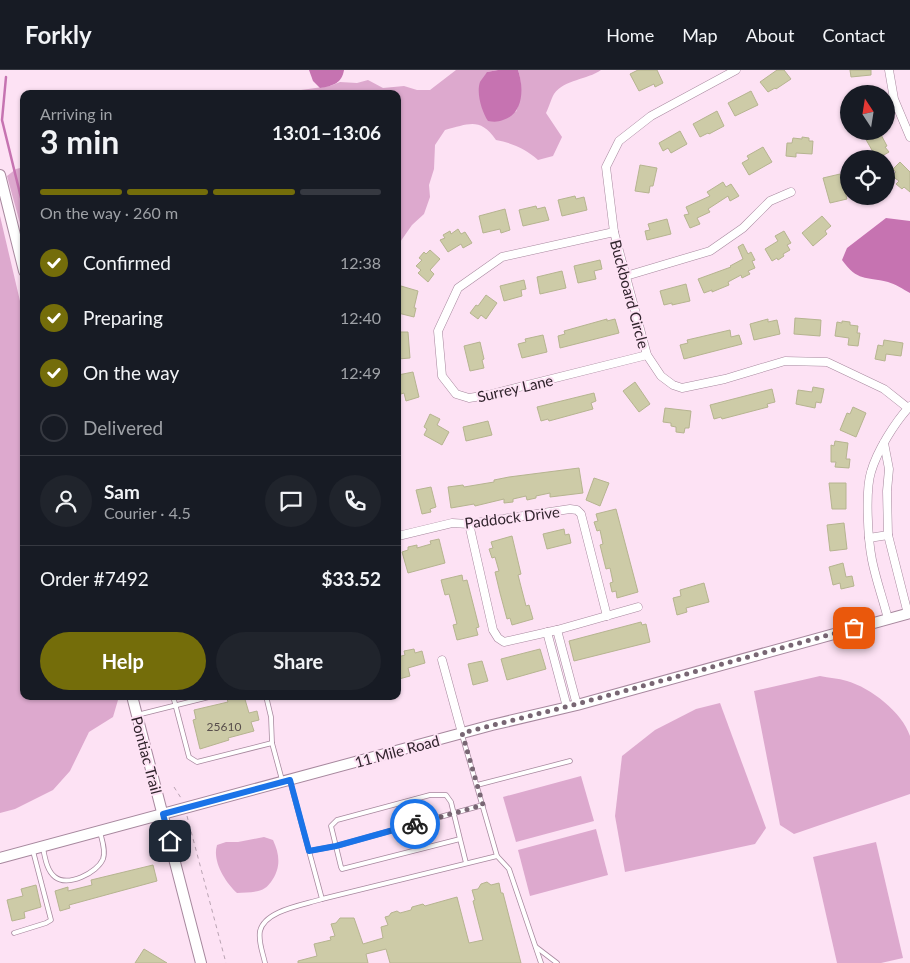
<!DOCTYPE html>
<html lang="en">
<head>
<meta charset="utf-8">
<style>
  :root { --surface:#171b24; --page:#20242c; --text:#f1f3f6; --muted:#9ea1a6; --line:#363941; --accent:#746d0a }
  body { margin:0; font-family:Lato,sans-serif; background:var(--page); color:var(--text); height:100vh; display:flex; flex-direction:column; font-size:19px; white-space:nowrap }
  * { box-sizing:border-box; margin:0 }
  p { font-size:16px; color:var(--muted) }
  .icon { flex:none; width:28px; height:28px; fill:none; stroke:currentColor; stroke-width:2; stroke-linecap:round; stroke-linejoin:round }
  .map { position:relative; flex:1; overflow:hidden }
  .sheet { position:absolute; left:20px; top:20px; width:381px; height:610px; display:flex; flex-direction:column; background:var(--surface); border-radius:10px; box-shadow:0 1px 4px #0004 }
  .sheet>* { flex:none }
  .needle { width:32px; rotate:348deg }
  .controls { position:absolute; left:840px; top:15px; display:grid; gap:10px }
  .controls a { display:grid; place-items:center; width:55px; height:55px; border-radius:50%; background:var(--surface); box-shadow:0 1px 4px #0004; font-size:25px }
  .pin { position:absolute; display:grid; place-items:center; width:42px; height:42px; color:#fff; margin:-21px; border-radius:10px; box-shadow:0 2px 8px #0006 }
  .courier { position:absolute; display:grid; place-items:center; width:50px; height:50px; margin:-25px; border:4px solid #1a73e8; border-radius:50%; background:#fff; color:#222; box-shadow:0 1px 6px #0007 }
  .overview em { font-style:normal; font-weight:700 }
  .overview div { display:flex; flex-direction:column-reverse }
  .overview { display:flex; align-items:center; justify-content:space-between; height:85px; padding:0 20px }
  h1 { font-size:32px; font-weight:700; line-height:38px }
  .bar { display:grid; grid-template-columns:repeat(4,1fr); gap:8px 5px; align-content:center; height:60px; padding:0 20px }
  .bar i { height:6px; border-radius:4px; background:var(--line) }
  .bar .selected { background:var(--accent) }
  .bar p { grid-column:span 4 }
  .line { display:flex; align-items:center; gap:12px; padding:0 20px; border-top:1px solid var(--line) }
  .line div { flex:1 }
  .round { display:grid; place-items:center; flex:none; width:52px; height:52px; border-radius:26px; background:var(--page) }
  ol { padding:0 20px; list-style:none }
  li { display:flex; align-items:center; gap:15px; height:55px }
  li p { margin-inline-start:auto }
  li .icon { padding:5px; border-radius:50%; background:var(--accent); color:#fff; stroke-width:4 }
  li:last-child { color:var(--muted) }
  li i { width:28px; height:28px; border:2px solid var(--line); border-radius:50% }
  .primary-button { display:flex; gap:10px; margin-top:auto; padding:10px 20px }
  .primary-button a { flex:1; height:58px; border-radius:30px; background:var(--accent); color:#fff; font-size:20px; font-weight:700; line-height:58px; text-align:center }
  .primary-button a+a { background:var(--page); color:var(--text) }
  header { display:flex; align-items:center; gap:30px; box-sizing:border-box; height:70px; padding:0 25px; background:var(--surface); border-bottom:1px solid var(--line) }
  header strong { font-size:24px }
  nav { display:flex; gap:28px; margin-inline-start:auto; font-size:18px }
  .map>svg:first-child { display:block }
  .green { fill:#dda9ce }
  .water { fill:#c673b1 }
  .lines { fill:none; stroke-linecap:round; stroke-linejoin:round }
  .stream { stroke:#c673b1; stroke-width:2.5 }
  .building { fill:#cdcba7; stroke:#b6b490 }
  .lane-casing { stroke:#a7889e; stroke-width:5.5 }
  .street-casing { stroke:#a7889e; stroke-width:9 }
  .secondary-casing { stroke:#a7889e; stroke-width:12 }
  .path { stroke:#b9a3b2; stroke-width:1; stroke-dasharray:4 4; stroke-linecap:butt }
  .lane { stroke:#fff; stroke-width:4 }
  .street { stroke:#fff; stroke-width:8 }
  .secondary { stroke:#fff; stroke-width:10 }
  .done { stroke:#786673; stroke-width:5; stroke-dasharray:0 9 }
  .route { stroke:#1a73e8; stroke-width:6 }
  .labels { text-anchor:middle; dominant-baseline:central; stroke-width:4; stroke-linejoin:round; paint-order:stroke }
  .number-label { font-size:12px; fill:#584e4c }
  .street-label { font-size:15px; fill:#31242d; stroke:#fde2f4 }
</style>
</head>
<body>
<header>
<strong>Forkly</strong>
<nav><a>Home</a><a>Map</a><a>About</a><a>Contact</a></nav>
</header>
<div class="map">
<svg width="910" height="893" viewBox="0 0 910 893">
  <rect width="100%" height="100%" fill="#fde2f4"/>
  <g class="green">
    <path d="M456,0H498L487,2L516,42C521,27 523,15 518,0H601C587,10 565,9 554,24C551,29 549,37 546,43L562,67L553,86L538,90C526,79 512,73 496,70C480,47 469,54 445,60L435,75L434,99L429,115L430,127L424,144L412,155L398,175V85L400,81L398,72V24H272L330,16L340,12L357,13L368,10L383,18L404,16L417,20H430Z"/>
    <polygon points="24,97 24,168 7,106 16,99"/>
    <polygon points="0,146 24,248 24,626 118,626 118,630 113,647 89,662 70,701 53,720 15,739 0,743"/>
    <path d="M820,606C829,608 838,608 847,611C871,618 902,642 910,666V724L794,764L780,755L754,621Z"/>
    <polygon points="720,633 766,758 755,774 625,802 615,746 622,686 655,660 696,639"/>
    <polygon points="581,706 594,751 516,772 503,727"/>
    <polygon points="596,759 608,805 530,826 518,780"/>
    <path d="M264,767L273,770C280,785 281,798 271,812C269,814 267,817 265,818C258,823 246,822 237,823C225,812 212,791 217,775L226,772H238Z"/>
    <polygon points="876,772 903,888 881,893 837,893 813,787"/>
  </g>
  <g class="water">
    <path d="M309,0H344C342,13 333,16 320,18L313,11Z"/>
    <path d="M498,0H518C524,17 524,44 503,50C498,52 494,52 488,51C482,42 476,23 480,12C482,9 485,5 487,2Z"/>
    <path d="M886,148L910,151V223C903,219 895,214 888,212C865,206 858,212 842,190L847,178Z"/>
  </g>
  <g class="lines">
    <polyline class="stream" points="6,7 2,50 24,140"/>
  </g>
  <g class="building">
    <polygon points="638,0 657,0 663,13 655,17 654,14 639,21 630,4"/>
    <polygon points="777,0 784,0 791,9 776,19 775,18 768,22 760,12"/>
    <polygon points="850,0 871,0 871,5 851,7"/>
    <polygon points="751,21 758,35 735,46 728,33"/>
    <polygon points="717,41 724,56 709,64 708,63 700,67 693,54"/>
    <polygon points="680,61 687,74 671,83 668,78 663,81 659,73"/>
    <polygon points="872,61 879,61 887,76 885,77 889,82 877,89 864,66"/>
    <polygon points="802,67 809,68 809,71 813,71 812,84 796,83 796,87 786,86 787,73 792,73 793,68 802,69"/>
    <polygon points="763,77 772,92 749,105 742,93 749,89 747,86"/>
    <polygon points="900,92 910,102 910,122 904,117 902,119 896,114 899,111 892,106 896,102 893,99"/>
    <polygon points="640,95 657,98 653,116 650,116 649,123 635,121"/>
    <polygon points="840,104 847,129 830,133 823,108"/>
    <polygon points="723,112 726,117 731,114 739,126 730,131 728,126 708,139 710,142 697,148 700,154 690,158 684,145 689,144 686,137 710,126 707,122"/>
    <polygon points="575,126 576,129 584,127 587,140 562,146 558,130"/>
    <polygon points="536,136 537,139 545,137 549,150 523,156 519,140"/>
    <polygon points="505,139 510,160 501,163 500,159 483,163 479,146"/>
    <polygon points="822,146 831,156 825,161 827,164 813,176 802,163"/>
    <polygon points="667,149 671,164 647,170 645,161 650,160 648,154"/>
    <polygon points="458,159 461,164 465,162 472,173 463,178 461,174 448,182 440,170 445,168 443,165 450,161 451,164"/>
    <polygon points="784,161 791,173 787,175 790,180 783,184 784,186 778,190 777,188 772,191 765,179 778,171 775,166"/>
    <polygon points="743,174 748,184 751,182 755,190 752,191 755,198 748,201 750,204 742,208 741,205 728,212 729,215 712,222 712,220 704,223 698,209 731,197 730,196 743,189 738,177"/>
    <polygon points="430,180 440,189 430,200 434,204 428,212 418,203 421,200 416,196 422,190 419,188 424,182 426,184"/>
    <polygon points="600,190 602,199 594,201 596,209 578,213 574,196"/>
    <polygon points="562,201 566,218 540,224 537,207"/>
    <polygon points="524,210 526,219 521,220 522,226 504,231 500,216"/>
    <polygon points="686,214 690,231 672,235 672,233 664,235 660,221"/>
    <polygon points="401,216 418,221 414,238 416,238 414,247 398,243 398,228"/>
    <polygon points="486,225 497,233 486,249 481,245 478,249 470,243 476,235 478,236"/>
    <polygon points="795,248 821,250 820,266 794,264"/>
    <polygon points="607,249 607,251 615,249 619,263 560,278 558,266 565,264 564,261"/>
    <polygon points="768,249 768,252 777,250 780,264 754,270 750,254"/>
    <polygon points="842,251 850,252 850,255 858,256 857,263 860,263 858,276 848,275 849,268 835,266 837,252 842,253"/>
    <polygon points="730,260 731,267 739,265 742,274 684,289 680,275 688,273 687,270"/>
    <polygon points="398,262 408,262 410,288 398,289"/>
    <polygon points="543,265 547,282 522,288 518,274 526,272 525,269"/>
    <polygon points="884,270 903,273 901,286 886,284 885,291 875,289 878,275 883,276"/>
    <polygon points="480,272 484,289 482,290 484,298 470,301 464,276"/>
    <polygon points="413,302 419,327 406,331 404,323 401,324 398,305"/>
    <polygon points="635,312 650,334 639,342 623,321"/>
    <polygon points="813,317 824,319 821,333 816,332 815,338 796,334 798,320 812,322"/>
    <polygon points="772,319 775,332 767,334 768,337 722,349 721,347 714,349 710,335"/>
    <polygon points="594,323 596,331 591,333 593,339 549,351 548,349 541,351 537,337"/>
    <polygon points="853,337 866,343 856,367 840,360 847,343 850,344"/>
    <polygon points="665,338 691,341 689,358 685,358 684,363 676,362 676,357 671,356 671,353 663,352"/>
    <polygon points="430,344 440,349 437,355 449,362 442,375 424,365 427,359 424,357"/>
    <polygon points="488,351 492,365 466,371 463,357"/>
    <polygon points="835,371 848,373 846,389 850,389 849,398 835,397 836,392 831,392 831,375 834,376"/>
    <polygon points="579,398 583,423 550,427 550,423 536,426 536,428 527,430 526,426 513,429 513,432 504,433 504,429 475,436 474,434 451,438 448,417 463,415 464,417 494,412 494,410 509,407"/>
    <polygon points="594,408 609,413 600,436 586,430"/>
    <polygon points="829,413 846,413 846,439 832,439"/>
    <polygon points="431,417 436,437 430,439 431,442 422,444 416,420"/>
    <polygon points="616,439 638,522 617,528 616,521 612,522 610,513 613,512 610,498 606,499 600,475 603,474 600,460 597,461 594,452 598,451 596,444"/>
    <polygon points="844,453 847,479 830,481 827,455"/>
    <polygon points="564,459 565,465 569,464 571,473 547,479 543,464"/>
    <polygon points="512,466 521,504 518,505 526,536 529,535 533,549 512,555 510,548 507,549 500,523 495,502 499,501 495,487 492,488 489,479 493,478 491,472"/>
    <polygon points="439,469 445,493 408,503 402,482 408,480 408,477 417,475 417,478 431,474 430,471"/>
    <polygon points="843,493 846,507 852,506 854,516 841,519 840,513 833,515 829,497"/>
    <polygon points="462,505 463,511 467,510 479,557 476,558 478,565 457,570 453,555 457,554 449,524 445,525 441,510"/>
    <polygon points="704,513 709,532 686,538 687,542 677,545 673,528 681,526 680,520"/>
    <polygon points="641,552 642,555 646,554 650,572 574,591 569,571"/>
    <polygon points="414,579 415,583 422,581 425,593 408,598 410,606 399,609 398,602 398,587 405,585 404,581"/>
    <polygon points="540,579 546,599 507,610 501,589"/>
    <polygon points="482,591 488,611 473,615 468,594"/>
    <polygon points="226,626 244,626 249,643 257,641 259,650 251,652 254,661 228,668 229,670 200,679 193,650 196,649 194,640 228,632"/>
    <polygon points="153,795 157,811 69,835 70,838 60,841 55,821 68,817 68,821 92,815 91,810"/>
    <polygon points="487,812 491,815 499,813 501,823 503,823 521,893 390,893 386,879 366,884 368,893 298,893 298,891 317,886 314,874 331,870 330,867 335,866 331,854 336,853 340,848 354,848 363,874 383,868 381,857 388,855 385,847 389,846 391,843 397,841 400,843 411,840 412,837 423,834 425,836 457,827 469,873 483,870 473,831 475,830 472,820 478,819 481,814"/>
    <polygon points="36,815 41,837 24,842 25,848 12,851 7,830 23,826 21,819"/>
    <polygon points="144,879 167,893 135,893"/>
  </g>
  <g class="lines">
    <g class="lane-casing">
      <g id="lane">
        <polyline points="173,626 189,687 197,692 272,673 282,710"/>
        <polyline points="266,626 271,647 272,673"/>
        <polyline points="137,645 213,626"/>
        <polyline points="477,715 570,691"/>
        <polyline points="460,769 451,732 446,725 430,725 337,750 331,756 341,797 342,799 460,769 466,793"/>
        <path d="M43,778C45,788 47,801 55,807C68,817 97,803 103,789C106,781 102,770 100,762"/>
        <polyline points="309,781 336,776 483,735"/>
        <polyline points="497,786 509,799 541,893"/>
        <polyline points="322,829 497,786 462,665"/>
        <polyline points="14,863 46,853 51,850 33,781"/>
        <polyline points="536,877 557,893"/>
        <path d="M265,893C263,883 258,872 260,861C265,840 304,835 322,829L290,711"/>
      </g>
    </g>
    <g class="street-casing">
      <g id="street">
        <polyline points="736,0 651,46 619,71 606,97 614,162 647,285 661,306 673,315 682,318 725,309 785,291 827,292 884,319 908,338"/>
        <polyline points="889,0 894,29 910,67"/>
        <polyline points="614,162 502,187 458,218 438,261 442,306 456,324 469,328 488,325 647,285"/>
        <polyline points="626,206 710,181 743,158 770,131 791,122"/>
        <polyline points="884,373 889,399 887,421 888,465 908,544"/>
        <polyline points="469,454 493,560 498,568 504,572 557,560 638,537"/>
        <polyline points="398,466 452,453 469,454 570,439 577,440 581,444 607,546"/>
        <polyline points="869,468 888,465"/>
        <path d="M888,549C883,529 876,510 872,490C868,470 865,421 871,402C877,381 895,352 910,336"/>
        <polyline points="557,560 577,635"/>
        <polyline points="547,562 567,637"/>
        <polyline points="442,590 462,663"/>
      </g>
    </g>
    <g class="secondary-casing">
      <g id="secondary">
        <polyline points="0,105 24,201"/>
        <polyline points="132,626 201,893"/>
        <polyline points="0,788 492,655 577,635 910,543"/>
      </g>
    </g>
    <g class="path">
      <polyline points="174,717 181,728"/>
      <polyline points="187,746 226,893"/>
    </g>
    <use href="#lane" class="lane"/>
    <use href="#street" class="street"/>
    <use href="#secondary" class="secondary"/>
  </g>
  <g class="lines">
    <polyline class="done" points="415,754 483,735 462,663 577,634 854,558"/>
    <polyline class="route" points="170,771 163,744 290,710 309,781 336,776 415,754"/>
  </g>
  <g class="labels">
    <g class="number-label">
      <text x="224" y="656">25610</text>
    </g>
    <g class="street-label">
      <text transform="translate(630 224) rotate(75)">Buckboard Circle</text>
      <text transform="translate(515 318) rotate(-13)">Surrey Lane</text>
      <text transform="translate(512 447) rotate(-7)">Paddock Drive</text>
      <text transform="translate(397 681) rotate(-15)">11 Mile Road</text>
      <text transform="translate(147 685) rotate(75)">Pontiac Trail</text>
    </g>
  </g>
</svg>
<div class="controls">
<a><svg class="needle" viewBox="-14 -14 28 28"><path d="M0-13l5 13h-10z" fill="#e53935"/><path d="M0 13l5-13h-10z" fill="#9ea1a6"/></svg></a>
<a><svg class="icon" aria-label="locate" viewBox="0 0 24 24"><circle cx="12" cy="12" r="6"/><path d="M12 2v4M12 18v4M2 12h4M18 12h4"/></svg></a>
</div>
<div class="pin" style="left:854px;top:558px;background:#ea580c"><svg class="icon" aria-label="bag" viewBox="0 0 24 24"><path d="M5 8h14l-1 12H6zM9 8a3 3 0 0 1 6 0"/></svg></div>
<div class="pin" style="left:170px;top:771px;background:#1f2937"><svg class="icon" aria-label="home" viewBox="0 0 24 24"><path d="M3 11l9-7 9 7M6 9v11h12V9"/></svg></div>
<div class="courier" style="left:415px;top:754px"><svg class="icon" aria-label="bike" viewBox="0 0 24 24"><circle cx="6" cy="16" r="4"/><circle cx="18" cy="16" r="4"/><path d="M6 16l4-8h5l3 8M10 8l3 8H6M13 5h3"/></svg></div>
<section class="sheet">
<div class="overview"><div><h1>3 min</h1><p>Arriving in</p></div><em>13:01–13:06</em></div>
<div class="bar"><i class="selected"></i><i class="selected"></i><i class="selected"></i><i></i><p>On the way · 260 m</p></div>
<ol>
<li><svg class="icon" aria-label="check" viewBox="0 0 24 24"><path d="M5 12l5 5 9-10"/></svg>Confirmed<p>12:38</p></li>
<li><svg class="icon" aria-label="check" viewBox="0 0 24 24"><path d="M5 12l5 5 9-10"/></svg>Preparing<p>12:40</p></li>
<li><svg class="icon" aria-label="check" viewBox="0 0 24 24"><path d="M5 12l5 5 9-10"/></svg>On the way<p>12:49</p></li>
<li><i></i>Delivered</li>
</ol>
<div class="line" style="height:90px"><a class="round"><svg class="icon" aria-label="person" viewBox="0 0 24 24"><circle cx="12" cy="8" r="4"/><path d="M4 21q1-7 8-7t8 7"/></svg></a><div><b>Sam</b><p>Courier · 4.5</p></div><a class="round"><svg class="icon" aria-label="chat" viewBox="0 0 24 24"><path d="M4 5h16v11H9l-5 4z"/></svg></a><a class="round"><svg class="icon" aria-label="phone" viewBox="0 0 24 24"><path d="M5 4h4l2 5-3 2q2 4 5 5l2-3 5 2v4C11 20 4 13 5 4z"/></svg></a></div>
<div class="line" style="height:65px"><div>Order #7492</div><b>$33.52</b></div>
<div class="primary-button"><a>Help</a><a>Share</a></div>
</section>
</div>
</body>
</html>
